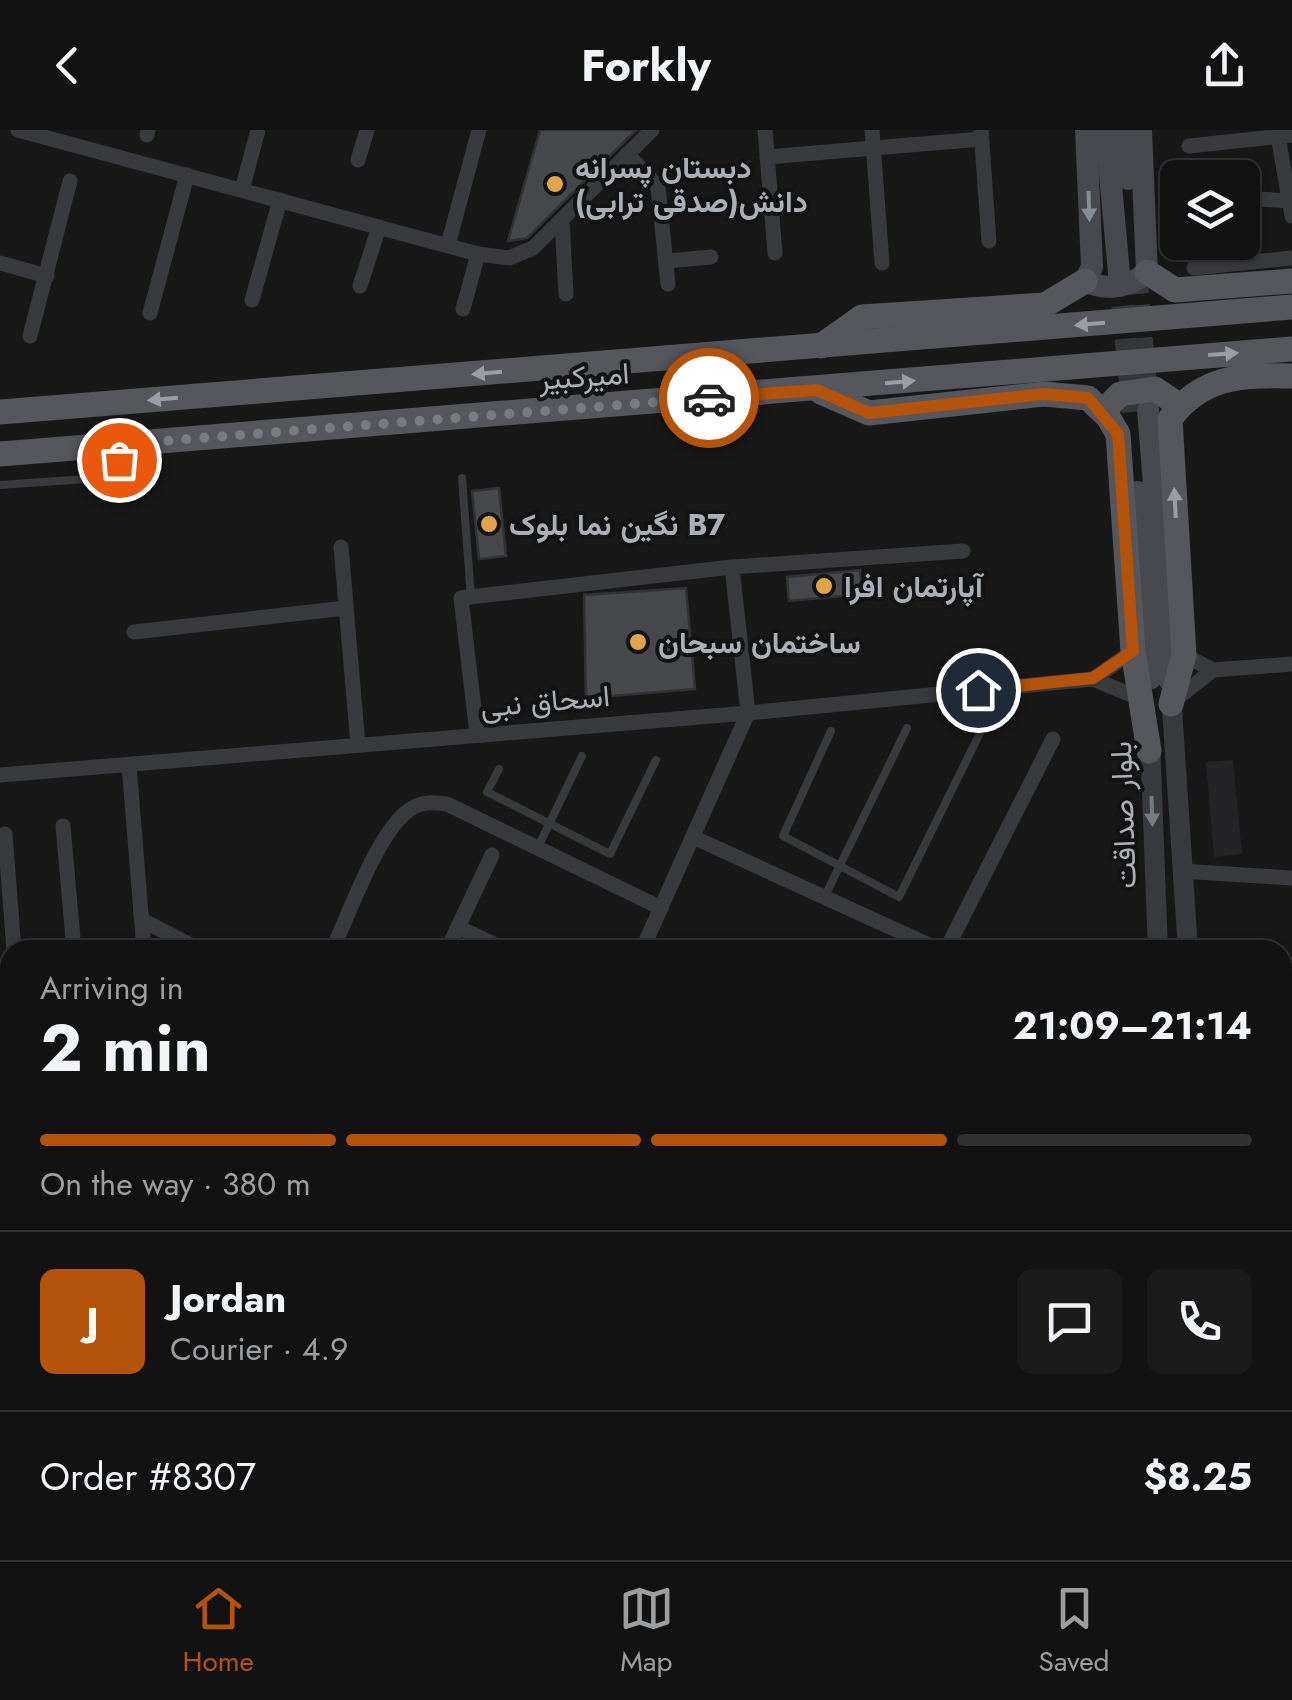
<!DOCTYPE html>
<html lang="en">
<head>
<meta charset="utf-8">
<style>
  :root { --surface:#121213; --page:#1b1b1c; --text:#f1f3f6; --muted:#9c9ea0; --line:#313233; --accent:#b45309 }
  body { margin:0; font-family:Jost,Vazirmatn,sans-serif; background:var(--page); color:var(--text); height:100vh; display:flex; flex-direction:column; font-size:38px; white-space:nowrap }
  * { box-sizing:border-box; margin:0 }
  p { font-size:32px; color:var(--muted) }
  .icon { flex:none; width:55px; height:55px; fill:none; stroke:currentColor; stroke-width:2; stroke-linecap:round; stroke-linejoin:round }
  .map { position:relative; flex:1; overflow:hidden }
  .side { position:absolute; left:0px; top:810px; width:1292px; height:620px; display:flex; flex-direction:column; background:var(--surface); border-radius:30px 30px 0 0; box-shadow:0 2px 8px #0004,0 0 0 2px var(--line) }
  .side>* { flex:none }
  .controls { position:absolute; left:1160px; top:30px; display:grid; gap:20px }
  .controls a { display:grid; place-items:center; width:100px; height:100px; border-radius:15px; background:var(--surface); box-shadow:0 2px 8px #0004,0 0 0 2px var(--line); font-size:50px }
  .pin { position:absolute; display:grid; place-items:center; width:85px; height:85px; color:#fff; margin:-42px; border:5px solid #fff; border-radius:50%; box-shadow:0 2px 10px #0007 }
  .courier { position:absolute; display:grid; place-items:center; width:100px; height:100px; margin:-50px; border:8px solid #b45309; border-radius:50%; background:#fff; color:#222; box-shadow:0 2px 12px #0007 }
  .headline em { font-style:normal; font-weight:700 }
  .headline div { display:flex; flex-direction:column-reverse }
  .headline { display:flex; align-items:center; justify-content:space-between; height:170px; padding:0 40px }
  h1 { font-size:65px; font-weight:700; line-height:75px }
  .bar { display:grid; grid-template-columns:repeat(4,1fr); gap:15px 10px; align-content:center; height:120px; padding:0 40px }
  .bar i { height:12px; border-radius:8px; background:var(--line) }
  .bar .selected { background:var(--accent) }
  .bar p { grid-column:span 4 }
  .line { display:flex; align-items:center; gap:25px; padding:0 40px; border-top:2px solid var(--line) }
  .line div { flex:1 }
  .round { display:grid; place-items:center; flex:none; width:105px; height:105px; border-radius:15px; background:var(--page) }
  header { display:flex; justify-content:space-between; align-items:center; height:130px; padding:0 40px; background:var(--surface); font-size:45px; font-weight:700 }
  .tabs { display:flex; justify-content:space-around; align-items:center; height:140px; border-top:2px solid var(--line); background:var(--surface); font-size:28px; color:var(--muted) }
  .tabs a { display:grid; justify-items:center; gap:5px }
  .tabs .selected { color:var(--accent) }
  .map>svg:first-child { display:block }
  .built { fill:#242426 }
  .building { fill:#47484c; stroke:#323235; stroke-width:2.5 }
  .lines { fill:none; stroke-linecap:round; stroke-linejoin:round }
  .secondary-tunnel { stroke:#353639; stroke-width:22; stroke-dasharray:22 11; stroke-linecap:butt }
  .service { stroke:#393a3e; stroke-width:8 }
  .minor { stroke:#393a3e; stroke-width:15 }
  .tertiary { stroke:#393a3e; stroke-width:20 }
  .secondary { stroke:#47494e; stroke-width:22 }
  .primary { stroke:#55575d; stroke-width:25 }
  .oneway { fill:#888c93 }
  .oneway2 { fill:#9a9ea6 }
  .oneway3 { fill:#787b81 }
  .done { stroke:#787b80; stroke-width:10; stroke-dasharray:0 18 }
  .route { stroke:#b45309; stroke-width:12 }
  .poi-dot { fill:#e0a349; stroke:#131314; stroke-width:4 }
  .labels { text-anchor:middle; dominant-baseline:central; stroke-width:8; stroke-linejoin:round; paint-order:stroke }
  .poi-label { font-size:30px; font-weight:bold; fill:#abb0b8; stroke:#131314; text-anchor:start }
  .street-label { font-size:30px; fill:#abb0b8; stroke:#131314 }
</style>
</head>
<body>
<header><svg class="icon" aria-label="back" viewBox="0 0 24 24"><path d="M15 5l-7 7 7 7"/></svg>Forkly<svg class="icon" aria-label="share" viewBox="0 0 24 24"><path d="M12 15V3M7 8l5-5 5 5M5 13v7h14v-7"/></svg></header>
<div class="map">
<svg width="1292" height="1430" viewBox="0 0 1292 1430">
  <rect width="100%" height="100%" fill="#181819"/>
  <polygon class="built" points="1233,630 1242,724 1214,727 1206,632"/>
  <g class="building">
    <polygon points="540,0 636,0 527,108 508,111"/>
    <polygon points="499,358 506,426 479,429 472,361"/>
    <polygon points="860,440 862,464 789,471 787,447"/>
    <polygon points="686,458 695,559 586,568 584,465"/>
  </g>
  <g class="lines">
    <g class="secondary-tunnel">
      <polyline points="1136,142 1148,277"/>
      <polyline points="1119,143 1133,282"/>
    </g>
    <g class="service">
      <polyline points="462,348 471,467"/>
      <polyline points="0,355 86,349 133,322"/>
      <polyline points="831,601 783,706 899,767 980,603"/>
      <polyline points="499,639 487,662 610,724 656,630"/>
      <polyline points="538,717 582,626"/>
      <polyline points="824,768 907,598"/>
    </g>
    <g class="minor">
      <polyline points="18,0 478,124 509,128 533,118 652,0"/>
      <polyline points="765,0 775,123"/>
      <polyline points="872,0 882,133"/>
      <polyline points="981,0 989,111"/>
      <polyline points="147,5 148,0"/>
      <polyline points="1278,6 1292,86"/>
      <polyline points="1189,16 1292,5"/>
      <polyline points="627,24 658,57 668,154"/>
      <polyline points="767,27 981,9"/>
      <polyline points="358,30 367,0"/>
      <polyline points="242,60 258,0"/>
      <polyline points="1242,68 1292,71"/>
      <polyline points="562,91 566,164"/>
      <polyline points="448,115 479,0"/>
      <polyline points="667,131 711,127"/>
      <polyline points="0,133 47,146"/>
      <polyline points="1194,138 1292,128"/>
      <polyline points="360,156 379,97"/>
      <polyline points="252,170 280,70"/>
      <polyline points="463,179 478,124"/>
      <polyline points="150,183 187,45"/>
      <polyline points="30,206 70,51"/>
      <polyline points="341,417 358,615"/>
      <polyline points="134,502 346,478"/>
      <polyline points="1133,521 1093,549 1141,569"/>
      <polyline points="1213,540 1292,534"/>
      <polyline points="1174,571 1213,540 1184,525"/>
      <polyline points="477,604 461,468 732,437 963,421"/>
      <polyline points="129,635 144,820"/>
      <polyline points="0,645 748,583 1093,549"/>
      <polyline points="63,696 74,820"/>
      <polyline points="5,704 14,820"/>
      <polyline points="695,708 940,820"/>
      <polyline points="1181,741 1292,748"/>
      <polyline points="142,790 200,820"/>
      <polyline points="458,797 506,820"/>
      <path d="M332,820C350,783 377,703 409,680C422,671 433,672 447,674L661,778"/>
      <polyline points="447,820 492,725"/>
      <polyline points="642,820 748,583 732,437"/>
      <polyline points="946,820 1053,609"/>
      <polyline points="0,836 10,835"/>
      <polyline points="0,1035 10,1035"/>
      <polyline points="0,1137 10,1115"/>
      <polyline points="215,1420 236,1430"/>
      <polyline points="21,1430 26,1420"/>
      <polyline points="97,1430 102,1420"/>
      <polyline points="317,1430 322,1420"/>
      <polyline points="716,1430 721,1420"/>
      <polyline points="748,1430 753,1420"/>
    </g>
    <g class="tertiary">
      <polyline points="1171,563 1188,820"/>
      <polyline points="1150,610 1158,820"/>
      <polyline points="1282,1119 1292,1124"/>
      <polyline points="1282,1135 1292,1159"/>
      <polyline points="1282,1197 1292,1180"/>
      <polyline points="0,1308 10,1308"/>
      <polyline points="0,1334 10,1333"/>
      <polyline points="1207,1420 1208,1430"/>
      <polyline points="1225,1420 1227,1430"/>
    </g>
    <g class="secondary">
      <path d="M1086,0L1092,137L1085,151C1106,161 1129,158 1147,142L1141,0"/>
      <polyline points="1106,0 1119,143"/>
      <polyline points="1125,0 1128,49"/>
      <polyline points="1148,280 1170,551"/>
      <polyline points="1138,362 1151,548"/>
    </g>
    <g class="primary">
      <polyline points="1147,142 1175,160 1292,151"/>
      <polyline points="821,216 862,187 1045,175 1085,151"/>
      <polyline points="821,262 869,283 1044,264 1088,268 1108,287 1118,304 1133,521 1149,621"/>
      <polyline points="0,282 1292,177"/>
      <polyline points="1103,282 1120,264 1155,259 1180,276"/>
      <polyline points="0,324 1292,219"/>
      <path d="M1171,574L1184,525L1170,289C1202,246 1240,245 1292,246"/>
    </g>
  </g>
  <defs><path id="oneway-solid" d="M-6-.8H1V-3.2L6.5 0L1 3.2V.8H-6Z" transform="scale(2.5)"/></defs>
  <use class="oneway" href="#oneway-solid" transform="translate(1089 76) rotate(88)"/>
  <g class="oneway2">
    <use href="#oneway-solid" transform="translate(1090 194) rotate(175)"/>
    <use href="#oneway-solid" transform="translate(1223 224) rotate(-4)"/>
    <use href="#oneway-solid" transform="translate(487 243) rotate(175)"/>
    <use href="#oneway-solid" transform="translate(900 252) rotate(-5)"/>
    <use href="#oneway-solid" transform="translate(163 269) rotate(175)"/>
    <use href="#oneway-solid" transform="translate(1175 373) rotate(-93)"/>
  </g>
  <use class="oneway3" href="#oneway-solid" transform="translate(1152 681) rotate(88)"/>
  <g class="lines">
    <polyline class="done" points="119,330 152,312 709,268"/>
    <polyline class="route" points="709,268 817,260 869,283 1044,264 1088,268 1118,304 1133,521 1093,548 978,560"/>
  </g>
  <g class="poi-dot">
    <circle cx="555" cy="54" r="10"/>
    <circle cx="489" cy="394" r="10"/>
    <circle cx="824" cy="456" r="10"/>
    <circle cx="638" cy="512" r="10"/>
  </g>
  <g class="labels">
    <g class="poi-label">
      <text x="575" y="37">دبستان پسرانه<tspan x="575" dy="34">دانش(صدقی ترابی)</tspan></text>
      <text x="509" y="394">نگین نما بلوک B7</text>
      <text x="844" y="456">آپارتمان افرا</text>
      <text x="658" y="512">ساختمان سبحان</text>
    </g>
    <g class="street-label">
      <text transform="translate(584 246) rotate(-4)">امیرکبیر</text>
      <text transform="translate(545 571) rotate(-5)">اسحاق نبی</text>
      <text transform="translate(1123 685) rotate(-92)">بلوار صداقت</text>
    </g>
  </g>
</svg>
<div class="controls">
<a><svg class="icon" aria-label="layers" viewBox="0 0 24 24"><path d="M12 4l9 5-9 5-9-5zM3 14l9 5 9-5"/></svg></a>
</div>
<div class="pin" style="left:119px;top:330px;background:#ea580c"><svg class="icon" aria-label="bag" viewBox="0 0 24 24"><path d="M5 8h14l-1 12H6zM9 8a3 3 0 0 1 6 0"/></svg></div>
<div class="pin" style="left:978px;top:560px;background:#1f2937"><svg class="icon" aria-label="home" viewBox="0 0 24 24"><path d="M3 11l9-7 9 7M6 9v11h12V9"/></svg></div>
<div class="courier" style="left:709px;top:268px"><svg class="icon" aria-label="car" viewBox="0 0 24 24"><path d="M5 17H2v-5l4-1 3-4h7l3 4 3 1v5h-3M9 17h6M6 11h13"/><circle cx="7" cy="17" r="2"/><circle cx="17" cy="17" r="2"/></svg></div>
<section class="side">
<div class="headline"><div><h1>2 min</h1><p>Arriving in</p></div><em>21:09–21:14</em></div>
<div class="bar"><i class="selected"></i><i class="selected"></i><i class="selected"></i><i></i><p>On the way · 380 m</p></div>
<div class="line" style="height:180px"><b class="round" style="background:var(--accent);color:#fff">J</b><div><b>Jordan</b><p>Courier · 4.9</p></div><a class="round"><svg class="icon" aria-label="chat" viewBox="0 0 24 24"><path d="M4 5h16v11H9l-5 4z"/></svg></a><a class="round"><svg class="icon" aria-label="phone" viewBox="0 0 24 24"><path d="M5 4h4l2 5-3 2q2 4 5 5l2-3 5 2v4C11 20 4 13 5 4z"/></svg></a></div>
<div class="line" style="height:130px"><div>Order #8307</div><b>$8.25</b></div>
</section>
</div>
<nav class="tabs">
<a class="selected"><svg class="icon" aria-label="home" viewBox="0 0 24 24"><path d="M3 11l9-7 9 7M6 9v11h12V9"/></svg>Home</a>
<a><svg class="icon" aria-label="map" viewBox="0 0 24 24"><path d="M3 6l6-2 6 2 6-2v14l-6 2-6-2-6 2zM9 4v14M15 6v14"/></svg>Map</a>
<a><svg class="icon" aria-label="saved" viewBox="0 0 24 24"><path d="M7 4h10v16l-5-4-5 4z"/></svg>Saved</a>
</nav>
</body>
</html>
